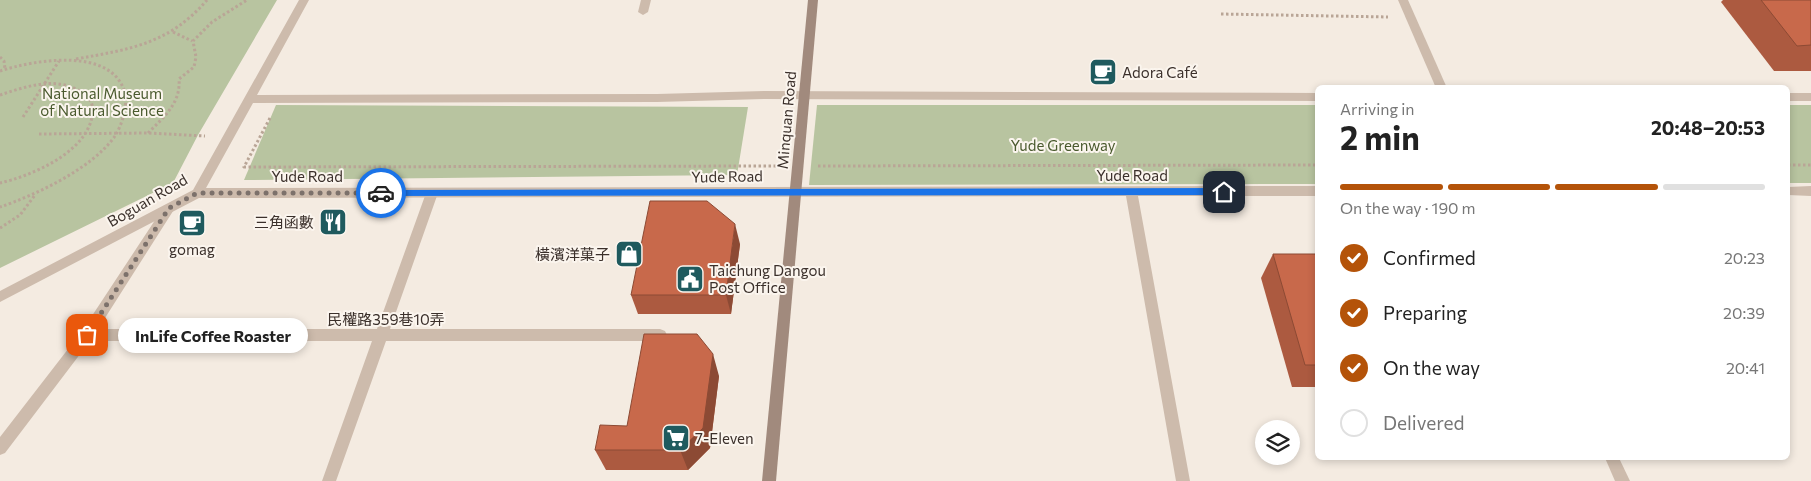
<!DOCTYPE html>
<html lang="en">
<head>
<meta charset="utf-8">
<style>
  :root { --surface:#fff; --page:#f2f2f2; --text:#222; --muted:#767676; --line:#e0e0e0; --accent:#b45309 }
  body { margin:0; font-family:Commissioner,"Noto Sans TC",sans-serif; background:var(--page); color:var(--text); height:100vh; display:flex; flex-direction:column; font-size:19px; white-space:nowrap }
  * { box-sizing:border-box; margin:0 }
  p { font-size:16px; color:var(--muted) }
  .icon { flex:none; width:28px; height:28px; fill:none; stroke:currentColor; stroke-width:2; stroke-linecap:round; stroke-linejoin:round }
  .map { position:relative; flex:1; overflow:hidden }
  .details { position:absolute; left:1315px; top:85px; width:475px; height:375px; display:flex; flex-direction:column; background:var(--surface); border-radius:8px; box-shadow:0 2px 8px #0003 }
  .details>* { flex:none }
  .tools { position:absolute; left:1255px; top:420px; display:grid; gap:10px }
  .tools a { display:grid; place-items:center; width:45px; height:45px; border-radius:50%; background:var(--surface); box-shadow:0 2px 8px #0003; font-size:25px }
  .pin { position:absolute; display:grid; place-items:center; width:42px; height:42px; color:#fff; margin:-21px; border-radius:10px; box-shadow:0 2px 8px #0006 }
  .courier { position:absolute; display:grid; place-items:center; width:50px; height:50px; margin:-25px; border:4px solid #1a73e8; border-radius:50%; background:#fff; color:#222; box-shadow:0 1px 6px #0007 }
  .bubble { position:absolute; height:35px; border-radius:18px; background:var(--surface); box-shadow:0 2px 8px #0003; font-size:16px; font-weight:700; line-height:35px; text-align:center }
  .head em { font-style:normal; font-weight:700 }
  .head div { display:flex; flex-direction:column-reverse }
  .head { display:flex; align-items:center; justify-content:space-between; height:85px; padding:0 25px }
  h1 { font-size:32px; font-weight:700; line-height:38px }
  .bar { display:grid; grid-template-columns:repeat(4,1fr); gap:8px 5px; align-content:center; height:60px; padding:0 25px }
  .bar i { height:6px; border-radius:4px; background:var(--line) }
  .bar .active { background:var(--accent) }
  .bar p { grid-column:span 4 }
  ol { padding:0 25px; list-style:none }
  li { display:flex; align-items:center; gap:15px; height:55px }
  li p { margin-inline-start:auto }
  li .icon { padding:5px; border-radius:50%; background:var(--accent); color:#fff; stroke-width:4 }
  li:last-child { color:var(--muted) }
  li i { width:28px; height:28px; border:2px solid var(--line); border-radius:50% }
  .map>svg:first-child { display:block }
  .green { fill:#b8c4a0 }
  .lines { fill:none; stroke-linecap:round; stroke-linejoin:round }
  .path { stroke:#b9a596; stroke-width:3; stroke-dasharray:2.5 2.5; stroke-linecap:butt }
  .lane { fill:#cdbbac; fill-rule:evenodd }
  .street { fill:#cdbbac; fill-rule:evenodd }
  .secondary { fill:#a18a7d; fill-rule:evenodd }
  .wall { fill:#ac5a40 }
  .shaded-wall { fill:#8c4a34 }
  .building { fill:#c8694b; stroke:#8c4a34 }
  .route { fill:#1a73e8 }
  .done { stroke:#7c716b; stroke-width:5; stroke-dasharray:0 9 }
  .labels { text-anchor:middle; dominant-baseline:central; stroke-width:4; stroke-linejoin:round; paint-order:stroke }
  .poi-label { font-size:15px; fill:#3b302b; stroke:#fbf5ee; text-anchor:start }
  .park-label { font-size:15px; fill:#4a5a2e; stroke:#fbf5ee }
  .street-label { font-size:15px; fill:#3b302b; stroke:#fbf5ee }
</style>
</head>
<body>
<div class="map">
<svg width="1811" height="481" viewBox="0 0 1811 481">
  <rect width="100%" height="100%" fill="#f4ebe1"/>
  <g class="green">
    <polygon points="0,0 277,0 198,135 173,183 0,268"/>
    <polygon points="276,105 748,107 737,175 244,180"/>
    <polygon points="817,105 1317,105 1317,184 809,185"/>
    <rect x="1788" y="105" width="23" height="78"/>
  </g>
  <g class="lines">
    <g class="path">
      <polyline points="1221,14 1388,17"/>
      <polyline points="173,32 192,41"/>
      <polyline points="0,57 4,61 5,69"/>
      <path d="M76,59C131,49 169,44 207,0"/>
      <path d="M0,71C34,60 112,46 125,93C128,105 122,125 115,136C93,168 36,195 0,207"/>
      <path d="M0,95C27,86 59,75 84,94C95,102 94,113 90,124C78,156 30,176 0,183"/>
      <polyline points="23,117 59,61"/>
      <polyline points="270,118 244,167 777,166"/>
      <path d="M148,133C164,117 181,103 179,79L194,67L196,57L193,41L212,22L247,0"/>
      <polyline points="39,134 148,133 205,136"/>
      <polyline points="1788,165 1811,165"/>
      <polyline points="818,166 1318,165"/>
      <polyline points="0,228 20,215 35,195"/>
    </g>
    <g class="lane">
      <polygon points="641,0 651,0 648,12 643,15 638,12"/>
      <polygon points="432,188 436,190 438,193 390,329 660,329 665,331 667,335 665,339 660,341 386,341 336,481 322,481 372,341 90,341 5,453 0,455 0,437 82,331 165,205 173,205 175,208 98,329 377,329 426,193 428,190"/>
    </g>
    <g class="street">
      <polygon points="299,0 309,0 257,95 657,94 765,91 1318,93 1318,101 765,99 657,102 253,103 206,188 1318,186 1318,196 1138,196 1190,481 1176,481 1126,196 199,198 0,302 0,291 193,190"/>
      <polygon points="1398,0 1408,0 1447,88 1436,88"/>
      <rect x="1788" y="93" width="23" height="8"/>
      <polygon points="1811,186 1811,196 1788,195 1788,187"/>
      <polygon points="1605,458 1619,458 1630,481 1615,481"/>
    </g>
    <polygon class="secondary" points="808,0 818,0 776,481 762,481"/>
  </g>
  <g class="wall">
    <polygon points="1723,0 1811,0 1811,71 1774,71 1721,2"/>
    <polygon points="740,244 731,314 638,314 631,295"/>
    <polygon points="1273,254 1318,254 1318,387 1292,387 1261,278"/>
    <polygon points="719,376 710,448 688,470 606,470 595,450 627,426"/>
  </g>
  <g class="shaded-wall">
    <polygon points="735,224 740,244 731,314 726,295"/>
    <polygon points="713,354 719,376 710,448 688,470 680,450"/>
  </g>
  <g class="building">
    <polygon points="1761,0 1811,0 1811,45 1797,46"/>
    <polygon points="650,201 707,201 735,224 726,295 631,295"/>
    <polygon points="1273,254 1318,254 1318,365 1305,365"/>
    <polygon points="644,334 697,334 713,354 703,428 680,450 595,450 600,425 627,426"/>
  </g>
  <polygon class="route" points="1224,188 1228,192 1224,195 381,196 377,193 381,190"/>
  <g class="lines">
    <polyline class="done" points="87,335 169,208 197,193 381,193"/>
  </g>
  <defs>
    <g id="cafe-square" transform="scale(1.4375)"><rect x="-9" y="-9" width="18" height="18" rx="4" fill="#1f5a5e" stroke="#fbf5ee"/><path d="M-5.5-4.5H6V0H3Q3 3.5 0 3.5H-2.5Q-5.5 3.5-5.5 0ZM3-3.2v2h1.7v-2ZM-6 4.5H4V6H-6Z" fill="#fff"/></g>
    <g id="restaurant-square" transform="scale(1.4375)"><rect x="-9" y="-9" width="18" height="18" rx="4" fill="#1f5a5e" stroke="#fbf5ee"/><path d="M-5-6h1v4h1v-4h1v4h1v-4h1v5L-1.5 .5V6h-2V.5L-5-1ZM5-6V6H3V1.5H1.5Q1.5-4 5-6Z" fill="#fff"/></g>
    <g id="shop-square" transform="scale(1.4375)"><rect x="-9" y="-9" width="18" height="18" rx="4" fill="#1f5a5e" stroke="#fbf5ee"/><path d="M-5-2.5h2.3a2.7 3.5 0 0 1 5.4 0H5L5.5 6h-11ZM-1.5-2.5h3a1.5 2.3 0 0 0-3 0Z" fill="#fff"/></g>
    <g id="civic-square" transform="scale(1.4375)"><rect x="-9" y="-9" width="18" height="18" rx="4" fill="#1f5a5e" stroke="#fbf5ee"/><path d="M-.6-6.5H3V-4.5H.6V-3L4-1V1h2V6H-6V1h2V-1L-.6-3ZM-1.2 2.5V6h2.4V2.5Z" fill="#fff"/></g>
    <g id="supermarket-square" transform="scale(1.4375)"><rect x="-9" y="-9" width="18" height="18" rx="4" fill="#1f5a5e" stroke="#fbf5ee"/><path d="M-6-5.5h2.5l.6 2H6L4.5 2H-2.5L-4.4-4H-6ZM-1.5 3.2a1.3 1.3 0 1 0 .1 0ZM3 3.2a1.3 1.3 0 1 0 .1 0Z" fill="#fff"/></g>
  </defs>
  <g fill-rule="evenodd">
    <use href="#cafe-square" x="1103" y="72"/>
    <use href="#restaurant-square" x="333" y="222"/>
    <use href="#cafe-square" x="192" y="223"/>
    <use href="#shop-square" x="629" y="254"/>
    <use href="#civic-square" x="690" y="279"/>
    <use href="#supermarket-square" x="676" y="438"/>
  </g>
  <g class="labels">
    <g class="poi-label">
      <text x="1122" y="72">Adora Café</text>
      <text x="314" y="222" text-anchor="end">三角函數</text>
      <text x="192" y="249" text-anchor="middle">gomag</text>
      <text x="610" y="254" text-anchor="end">橫濱洋菓子</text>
      <text x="709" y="270">Taichung Dangou<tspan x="709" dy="17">Post Office</tspan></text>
      <text x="695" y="438">7-Eleven</text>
    </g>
    <g class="park-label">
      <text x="102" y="93">National Museum<tspan x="102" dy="17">of Natural Science</tspan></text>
      <text x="1063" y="145">Yude Greenway</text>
    </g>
    <g class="street-label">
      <text transform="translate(786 120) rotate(-85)">Minquan Road</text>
      <text x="1132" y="175">Yude Road</text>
      <text x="307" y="176">Yude Road</text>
      <text transform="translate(727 176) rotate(-1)">Yude Road</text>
      <text transform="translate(147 200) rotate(-30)">Boguan Road</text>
      <text x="386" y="319">民權路359巷10弄</text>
    </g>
  </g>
</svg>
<div class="tools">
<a><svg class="icon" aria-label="layers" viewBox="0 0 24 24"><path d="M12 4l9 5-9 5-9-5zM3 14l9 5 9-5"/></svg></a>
</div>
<div class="pin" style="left:87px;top:335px;background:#ea580c"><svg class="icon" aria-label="bag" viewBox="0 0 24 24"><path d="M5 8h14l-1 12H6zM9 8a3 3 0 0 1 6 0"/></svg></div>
<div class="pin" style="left:1224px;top:192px;background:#1f2937"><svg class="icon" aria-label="home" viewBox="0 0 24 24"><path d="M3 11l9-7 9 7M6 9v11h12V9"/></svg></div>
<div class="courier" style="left:381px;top:193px"><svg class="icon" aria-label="car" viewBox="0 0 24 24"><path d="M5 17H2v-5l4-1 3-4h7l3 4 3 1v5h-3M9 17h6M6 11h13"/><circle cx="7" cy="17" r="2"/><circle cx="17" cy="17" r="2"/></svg></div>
<div class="bubble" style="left:118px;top:318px;width:190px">InLife Coffee Roaster</div>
<section class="details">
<div class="head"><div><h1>2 min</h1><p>Arriving in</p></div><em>20:48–20:53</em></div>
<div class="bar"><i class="active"></i><i class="active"></i><i class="active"></i><i></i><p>On the way · 190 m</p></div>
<ol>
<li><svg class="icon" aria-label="check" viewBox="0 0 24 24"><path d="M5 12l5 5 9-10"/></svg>Confirmed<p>20:23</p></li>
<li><svg class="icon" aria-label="check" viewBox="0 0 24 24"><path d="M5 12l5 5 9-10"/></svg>Preparing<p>20:39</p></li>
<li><svg class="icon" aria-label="check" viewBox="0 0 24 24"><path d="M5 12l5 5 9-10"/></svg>On the way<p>20:41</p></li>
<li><i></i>Delivered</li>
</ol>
</section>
</div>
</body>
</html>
